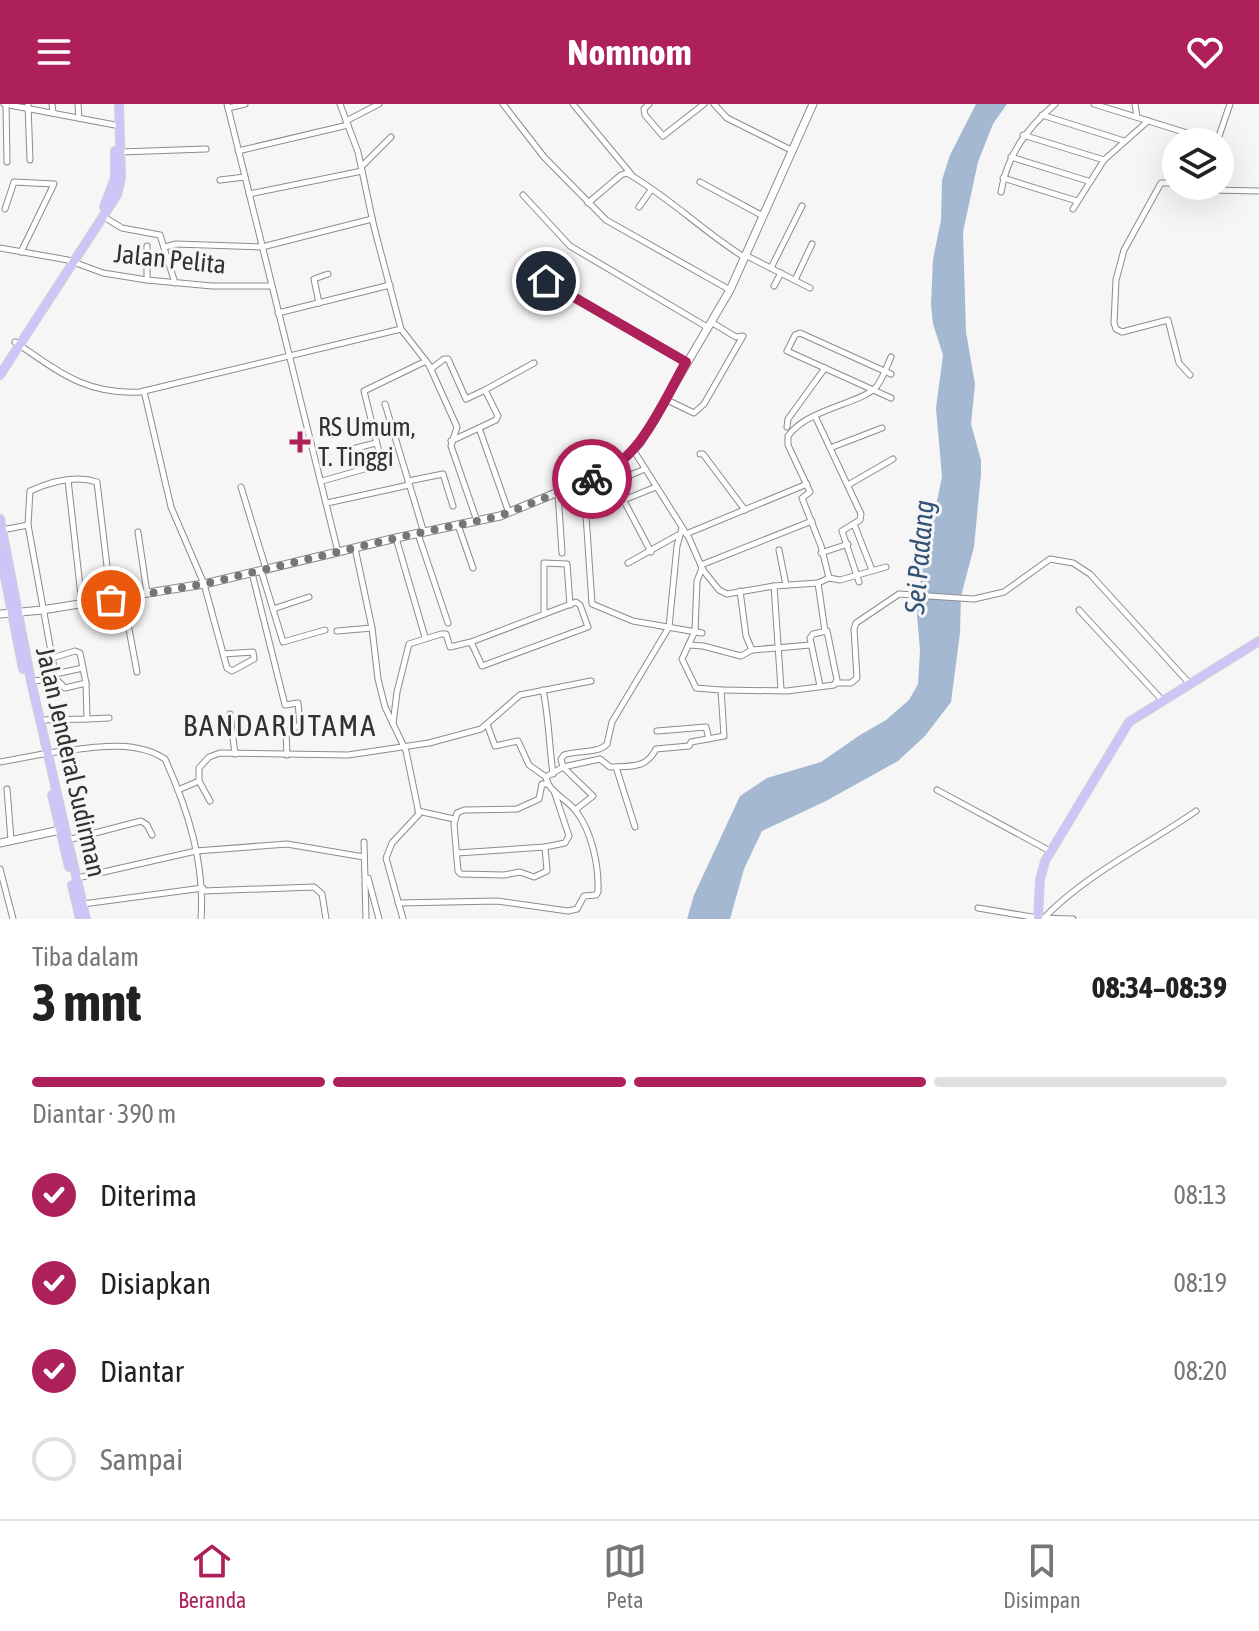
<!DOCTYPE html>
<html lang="id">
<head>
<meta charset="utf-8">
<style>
  :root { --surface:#fff; --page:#f6f6f6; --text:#222; --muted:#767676; --line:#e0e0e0; --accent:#ae205a }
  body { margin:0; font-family:"Asap Condensed",sans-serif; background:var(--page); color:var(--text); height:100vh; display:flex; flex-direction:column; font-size:30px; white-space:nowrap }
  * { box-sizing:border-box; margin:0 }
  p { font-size:26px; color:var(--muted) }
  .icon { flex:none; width:44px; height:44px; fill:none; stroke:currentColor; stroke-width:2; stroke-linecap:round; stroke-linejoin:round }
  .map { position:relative; height:815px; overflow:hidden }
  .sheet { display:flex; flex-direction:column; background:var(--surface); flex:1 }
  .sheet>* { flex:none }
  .tools { position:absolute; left:1162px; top:24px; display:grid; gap:16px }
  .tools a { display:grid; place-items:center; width:72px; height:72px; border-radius:50%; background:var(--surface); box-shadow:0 8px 32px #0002; font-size:40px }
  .pin { position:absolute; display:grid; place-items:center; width:68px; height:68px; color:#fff; margin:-34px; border:4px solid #fff; border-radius:50%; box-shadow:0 2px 8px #0007 }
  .courier { position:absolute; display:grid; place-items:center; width:80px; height:80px; margin:-40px; border:6px solid #ae205a; border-radius:50%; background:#fff; color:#222; box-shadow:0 2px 10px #0007 }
  .head em { font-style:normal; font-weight:700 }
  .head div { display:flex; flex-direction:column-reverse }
  .head { display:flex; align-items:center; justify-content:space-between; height:136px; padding:0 32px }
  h1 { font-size:52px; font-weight:700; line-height:60px }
  .bar { display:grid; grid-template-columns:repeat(4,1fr); gap:12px 8px; align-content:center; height:96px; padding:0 32px }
  .bar i { height:10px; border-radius:6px; background:var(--line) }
  .bar .active { background:var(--accent) }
  .bar p { grid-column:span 4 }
  ol { padding:0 32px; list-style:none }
  li { display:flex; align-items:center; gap:24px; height:88px }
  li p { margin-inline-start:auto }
  li .icon { padding:8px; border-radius:50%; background:var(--accent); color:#fff; stroke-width:4 }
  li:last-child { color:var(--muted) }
  li i { width:44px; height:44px; border:4px solid var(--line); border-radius:50% }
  header { display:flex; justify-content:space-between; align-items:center; height:104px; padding:0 32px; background:var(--accent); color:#fff; font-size:36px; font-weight:700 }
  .menu { display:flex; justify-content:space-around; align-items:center; height:112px; border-top:2px solid var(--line); background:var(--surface); font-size:22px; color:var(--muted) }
  .menu a { display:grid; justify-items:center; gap:4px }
  .menu .active { color:var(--accent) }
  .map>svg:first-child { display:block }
  .water { fill:#a4b9d1 }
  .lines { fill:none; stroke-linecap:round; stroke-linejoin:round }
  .street-casing { stroke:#8c8c8d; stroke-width:7 }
  .secondary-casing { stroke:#8c8c8d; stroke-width:9 }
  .primary-casing { stroke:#d2d2d2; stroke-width:10 }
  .street { stroke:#fff; stroke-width:5 }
  .secondary { stroke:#fff; stroke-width:7 }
  .primary { stroke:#cec4f7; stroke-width:8 }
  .done { stroke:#767677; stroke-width:8; stroke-dasharray:0 14.4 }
  .route { stroke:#ae205a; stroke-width:10 }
  .poi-dot { fill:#ae205a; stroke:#f6f6f7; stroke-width:3 }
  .labels { text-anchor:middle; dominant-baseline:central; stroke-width:6; stroke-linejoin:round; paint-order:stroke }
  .street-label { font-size:26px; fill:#313132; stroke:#f6f6f7 }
  .poi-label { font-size:26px; fill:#313132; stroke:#f6f6f7; text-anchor:start }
  .water-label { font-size:28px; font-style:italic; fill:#325277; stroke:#f6f6f7 }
  .quarter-label { font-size:30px; letter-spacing:2px; fill:#313132; stroke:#f6f6f7 }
</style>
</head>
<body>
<header><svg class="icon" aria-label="menu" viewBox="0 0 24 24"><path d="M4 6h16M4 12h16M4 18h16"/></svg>Nomnom<svg class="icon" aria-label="heart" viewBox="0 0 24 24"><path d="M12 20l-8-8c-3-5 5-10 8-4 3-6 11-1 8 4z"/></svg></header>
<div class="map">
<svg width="1259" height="815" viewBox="0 0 1259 815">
  <rect width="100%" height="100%" fill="#f6f6f7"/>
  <polygon class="water" points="976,0 1007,0 993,20 978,58 963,128 966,228 975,280 971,320 981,356 981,370 974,443 961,492 960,529 951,598 925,632 898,657 826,697 762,727 744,765 730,815 687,815 694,791 740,692 767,674 821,658 860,631 886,616 909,596 918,580 920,546 917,512 921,472 942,373 936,304 943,251 933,220 931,201 933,155 941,116 942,76 950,51"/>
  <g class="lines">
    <g class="street-casing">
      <g id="street">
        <polyline points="4,0 115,21"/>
        <polyline points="6,0 7,58"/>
        <polyline points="28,0 30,56"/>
        <polyline points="52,0 53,9"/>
        <polyline points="78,0 79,14"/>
        <polyline points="227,0 338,448"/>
        <polyline points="340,0 358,48 374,123 401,225 429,261 457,323 451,342 477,417"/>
        <polyline points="503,0 544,53 606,116 730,186"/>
        <polyline points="573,0 631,70"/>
        <polyline points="649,0 644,5 645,11 663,32 704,0"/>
        <polyline points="714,0 727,14 793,47"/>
        <polyline points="1094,0 1216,38"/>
        <polyline points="1135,0 1137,13"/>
        <polyline points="228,4 245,0"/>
        <polyline points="1042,11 1124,37"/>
        <polyline points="346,17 379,0"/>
        <polyline points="1023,31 1104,56"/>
        <polyline points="1217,38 1230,0"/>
        <polyline points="238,47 348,21"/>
        <polyline points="120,48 206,45"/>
        <polyline points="1011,53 1088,77"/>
        <polyline points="362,62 391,33"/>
        <polyline points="1003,74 1077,97"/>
        <polyline points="220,76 245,73"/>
        <polyline points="700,78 763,112"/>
        <polyline points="1176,79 1161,79 1124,146 1116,176 1114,219 1116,225 1122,228 1168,216 1179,259 1190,271"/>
        <polyline points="1199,82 1213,86 1259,87"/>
        <path d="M1001,88C1007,51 1027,24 1055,0"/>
        <polyline points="249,90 362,67"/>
        <polyline points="523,91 570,142 707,223"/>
        <path d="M588,99L621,71L627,69C669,93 704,128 744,153"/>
        <polyline points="639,103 651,86"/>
        <polyline points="5,105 14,78 54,80 21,148"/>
        <polyline points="1073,105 1104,56 1148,17"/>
        <polyline points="104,113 122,124 160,131 175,179"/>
        <polyline points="165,143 176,140 262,143 372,115"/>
        <polyline points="0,144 68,156 103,169 147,176 212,182 271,182"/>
        <polyline points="745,151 810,184"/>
        <polyline points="771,164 802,102"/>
        <polyline points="526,165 686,258"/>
        <polyline points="147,176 147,142"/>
        <polyline points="795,176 812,140"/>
        <polyline points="774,182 781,169"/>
        <polyline points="319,199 314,175 328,170"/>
        <polyline points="278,209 390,181"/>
        <path d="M15,238C58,267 85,291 140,288L401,225"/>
        <polyline points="431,265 444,255 448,255 466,295 485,286 498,312 496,316 451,337"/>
        <polyline points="891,270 800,229 795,231 787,247 891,294"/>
        <polyline points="485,286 534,259"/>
        <polyline points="144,287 171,403 204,480 227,564 232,567 254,555 253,548 223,550"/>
        <polyline points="665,295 694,309 704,300 743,232 736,233 711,218"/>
        <polyline points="385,300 424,429"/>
        <polyline points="815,312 861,410 860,416 842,427 859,478"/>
        <polyline points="787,323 788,315 825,264"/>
        <polyline points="479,324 509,409"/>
        <polyline points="356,344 376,339"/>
        <polyline points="830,344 882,324"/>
        <polyline points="634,347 689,434 703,466 719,486 727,490 774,482 818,479 829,474 840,476 886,463"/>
        <polyline points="700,350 703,350 745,406"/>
        <polyline points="68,376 82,500"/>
        <polyline points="322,377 382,360 364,287 426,257"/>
        <polyline points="408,377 443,370 453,402"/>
        <polyline points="587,377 586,411 592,500 633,517 702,529"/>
        <polyline points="614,378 651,448"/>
        <polyline points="848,381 893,355"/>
        <polyline points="241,383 266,465"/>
        <polyline points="558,389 562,449"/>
        <polyline points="587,389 645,365"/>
        <polyline points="327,399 409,381"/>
        <polyline points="586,411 656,383"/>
        <polyline points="854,420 872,466"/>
        <polyline points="458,421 473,464"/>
        <polyline points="2,426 28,421"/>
        <polyline points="138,428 147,489"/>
        <polyline points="418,430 448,519"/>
        <polyline points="686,430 807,380"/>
        <polyline points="396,434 425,533"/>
        <polyline points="355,444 372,524 378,575 385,603 406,647 419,710 392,739 386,754 403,815"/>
        <polyline points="779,446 786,481"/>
        <polyline points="821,449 848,440"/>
        <polyline points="628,459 678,431"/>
        <polyline points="701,461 812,417"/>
        <polyline points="261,466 283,538 325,526"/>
        <polyline points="252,469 285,601 298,599 300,621 286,628 287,651"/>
        <path d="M829,474L821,442L802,394L810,388L788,341V332C808,304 862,300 877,282C883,274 887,262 891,253"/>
        <polyline points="818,479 825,527"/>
        <polyline points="774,482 781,585"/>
        <polyline points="740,487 746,532 752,546"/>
        <polyline points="123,493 137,568"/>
        <polyline points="273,505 309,493"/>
        <polyline points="1079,506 1162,596"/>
        <polyline points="544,510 544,459 567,460 570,501"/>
        <polyline points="337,527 372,524"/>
        <polyline points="689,541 703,542 741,552 752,546 810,541"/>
        <polyline points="52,554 75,547 80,549 86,579 65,584 56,575"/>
        <polyline points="55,570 83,564"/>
        <path d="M32,577L56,575L28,421L30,387C50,378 75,371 97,378L111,496"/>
        <polyline points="836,579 851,579 857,574 854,525 856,519 899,490 974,495 1004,488 1050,455 1073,459 1090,470 1189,579"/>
        <path d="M543,586C549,614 549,641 553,670"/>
        <polyline points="722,586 787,587 834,581 837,576 827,527 813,530 810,534 820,582"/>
        <polyline points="230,610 235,650"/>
        <polyline points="87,615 109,614"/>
        <polyline points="40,616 87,615 86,579"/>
        <polyline points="393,620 397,588 409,540 441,530 446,530 450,543 471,538 576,498 580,501 588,523 482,562 471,538"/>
        <polyline points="487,620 495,642 518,637 529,661 546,673"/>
        <polyline points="657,627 706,623 709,635"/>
        <path d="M48,649C84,645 133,633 165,655C188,706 205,759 201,815"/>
        <polyline points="0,658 43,650"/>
        <polyline points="616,663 635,723"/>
        <polyline points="199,677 210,697"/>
        <polyline points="7,685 11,736"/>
        <polyline points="178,686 199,677 199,664 209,653 220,649 348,651 429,639 481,625 520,591 591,577"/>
        <polyline points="937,686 1050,747"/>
        <path d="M575,706L593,692L563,663L600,655L610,663C631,662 646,665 656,645L689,642L691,638L724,632L721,586L696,584L682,555L695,527L697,477L702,464"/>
        <polyline points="418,707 454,715"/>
        <polyline points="68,736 141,717 147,721 152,731"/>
        <polyline points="364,738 366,815"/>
        <polyline points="545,743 547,767 534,773 520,768 504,771 461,770 458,767 454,720 457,709 464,706 517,705 539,695 542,680 547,680"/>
        <polyline points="457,749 545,743 565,739 569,732 554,687"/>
        <polyline points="0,765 13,815"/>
        <polyline points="77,774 196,747 287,740 364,753"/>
        <polyline points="368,774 379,815"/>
        <polyline points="203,787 314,783 322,790 326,815"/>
        <path d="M398,799L497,797L568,807L577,805L584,792L596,791L598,788C599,762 592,728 576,707C567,695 548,688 546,673L563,663L561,655L564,651C577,646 598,650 607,640L612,618L669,523L677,442L682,424"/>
        <polyline points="83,800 203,784"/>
        <polyline points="978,804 1038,814 1073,815"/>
        <path d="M1044,814C1086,770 1146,742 1196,707"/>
      </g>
    </g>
    <g class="secondary-casing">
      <g id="secondary">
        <polyline points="0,510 42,506 204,480 396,434 500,412 614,365 640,339 730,186 813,0"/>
        <polyline points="0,739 60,726"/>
      </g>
    </g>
    <g class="primary-casing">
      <g id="primary">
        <polyline points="104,103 115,74 115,47"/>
        <polyline points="0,271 117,91 121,74 119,0"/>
        <polyline points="0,415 31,577 86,815"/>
        <polyline points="0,448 23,565"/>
        <polyline points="52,691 69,763"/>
        <polyline points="72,781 80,815"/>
        <polyline points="1038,815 1040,776 1045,757 1129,618 1259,537"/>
      </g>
    </g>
    <use href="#street" class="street"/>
    <use href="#secondary" class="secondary"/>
    <use href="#primary" class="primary"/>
  </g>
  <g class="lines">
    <polyline class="done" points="111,496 204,480 396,434 500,412 592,375"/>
    <path class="route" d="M546,177L686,258C661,302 641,356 592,375"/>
  </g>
  <path class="poi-dot" d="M296 326h8v8h8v8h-8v8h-8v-8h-8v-8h8z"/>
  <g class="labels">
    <g class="street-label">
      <text transform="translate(170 155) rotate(6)">Jalan Pelita</text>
      <text transform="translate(71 658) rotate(77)">Jalan Jenderal Sudirman</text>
    </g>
    <g class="poi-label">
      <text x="318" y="323">RS Umum,<tspan x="318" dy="30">T. Tinggi</tspan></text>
    </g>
    <g class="water-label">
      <text transform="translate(919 453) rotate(-85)">Sei Padang</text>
    </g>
    <g class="quarter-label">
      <text x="280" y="621">BANDARUTAMA</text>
    </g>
  </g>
</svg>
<div class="tools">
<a><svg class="icon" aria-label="layers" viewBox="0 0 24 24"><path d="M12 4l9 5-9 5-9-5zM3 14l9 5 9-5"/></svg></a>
</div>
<div class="pin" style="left:111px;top:496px;background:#ea580c"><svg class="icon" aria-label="bag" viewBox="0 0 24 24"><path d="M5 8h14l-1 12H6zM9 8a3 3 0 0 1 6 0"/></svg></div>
<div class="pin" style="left:546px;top:177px;background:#1f2937"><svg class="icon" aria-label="home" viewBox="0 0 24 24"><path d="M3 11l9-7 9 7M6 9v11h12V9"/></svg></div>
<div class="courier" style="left:592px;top:375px"><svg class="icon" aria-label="bike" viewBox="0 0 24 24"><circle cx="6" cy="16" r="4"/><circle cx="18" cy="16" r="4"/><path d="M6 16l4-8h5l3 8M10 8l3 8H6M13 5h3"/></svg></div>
</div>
<section class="sheet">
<div class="head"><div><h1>3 mnt</h1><p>Tiba dalam</p></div><em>08:34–08:39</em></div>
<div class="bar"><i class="active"></i><i class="active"></i><i class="active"></i><i></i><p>Diantar · 390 m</p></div>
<ol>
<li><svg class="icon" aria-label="check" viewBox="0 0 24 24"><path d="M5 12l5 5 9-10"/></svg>Diterima<p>08:13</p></li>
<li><svg class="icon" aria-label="check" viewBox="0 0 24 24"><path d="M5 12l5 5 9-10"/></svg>Disiapkan<p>08:19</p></li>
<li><svg class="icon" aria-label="check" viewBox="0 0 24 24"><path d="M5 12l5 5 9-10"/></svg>Diantar<p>08:20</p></li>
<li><i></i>Sampai</li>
</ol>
</section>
<nav class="menu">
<a class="active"><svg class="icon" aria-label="home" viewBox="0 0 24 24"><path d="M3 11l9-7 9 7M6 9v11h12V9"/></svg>Beranda</a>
<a><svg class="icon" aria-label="map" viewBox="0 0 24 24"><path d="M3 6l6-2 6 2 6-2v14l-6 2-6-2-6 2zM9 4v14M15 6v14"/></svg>Peta</a>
<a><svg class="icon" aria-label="saved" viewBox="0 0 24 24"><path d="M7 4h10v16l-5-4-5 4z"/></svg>Disimpan</a>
</nav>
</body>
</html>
